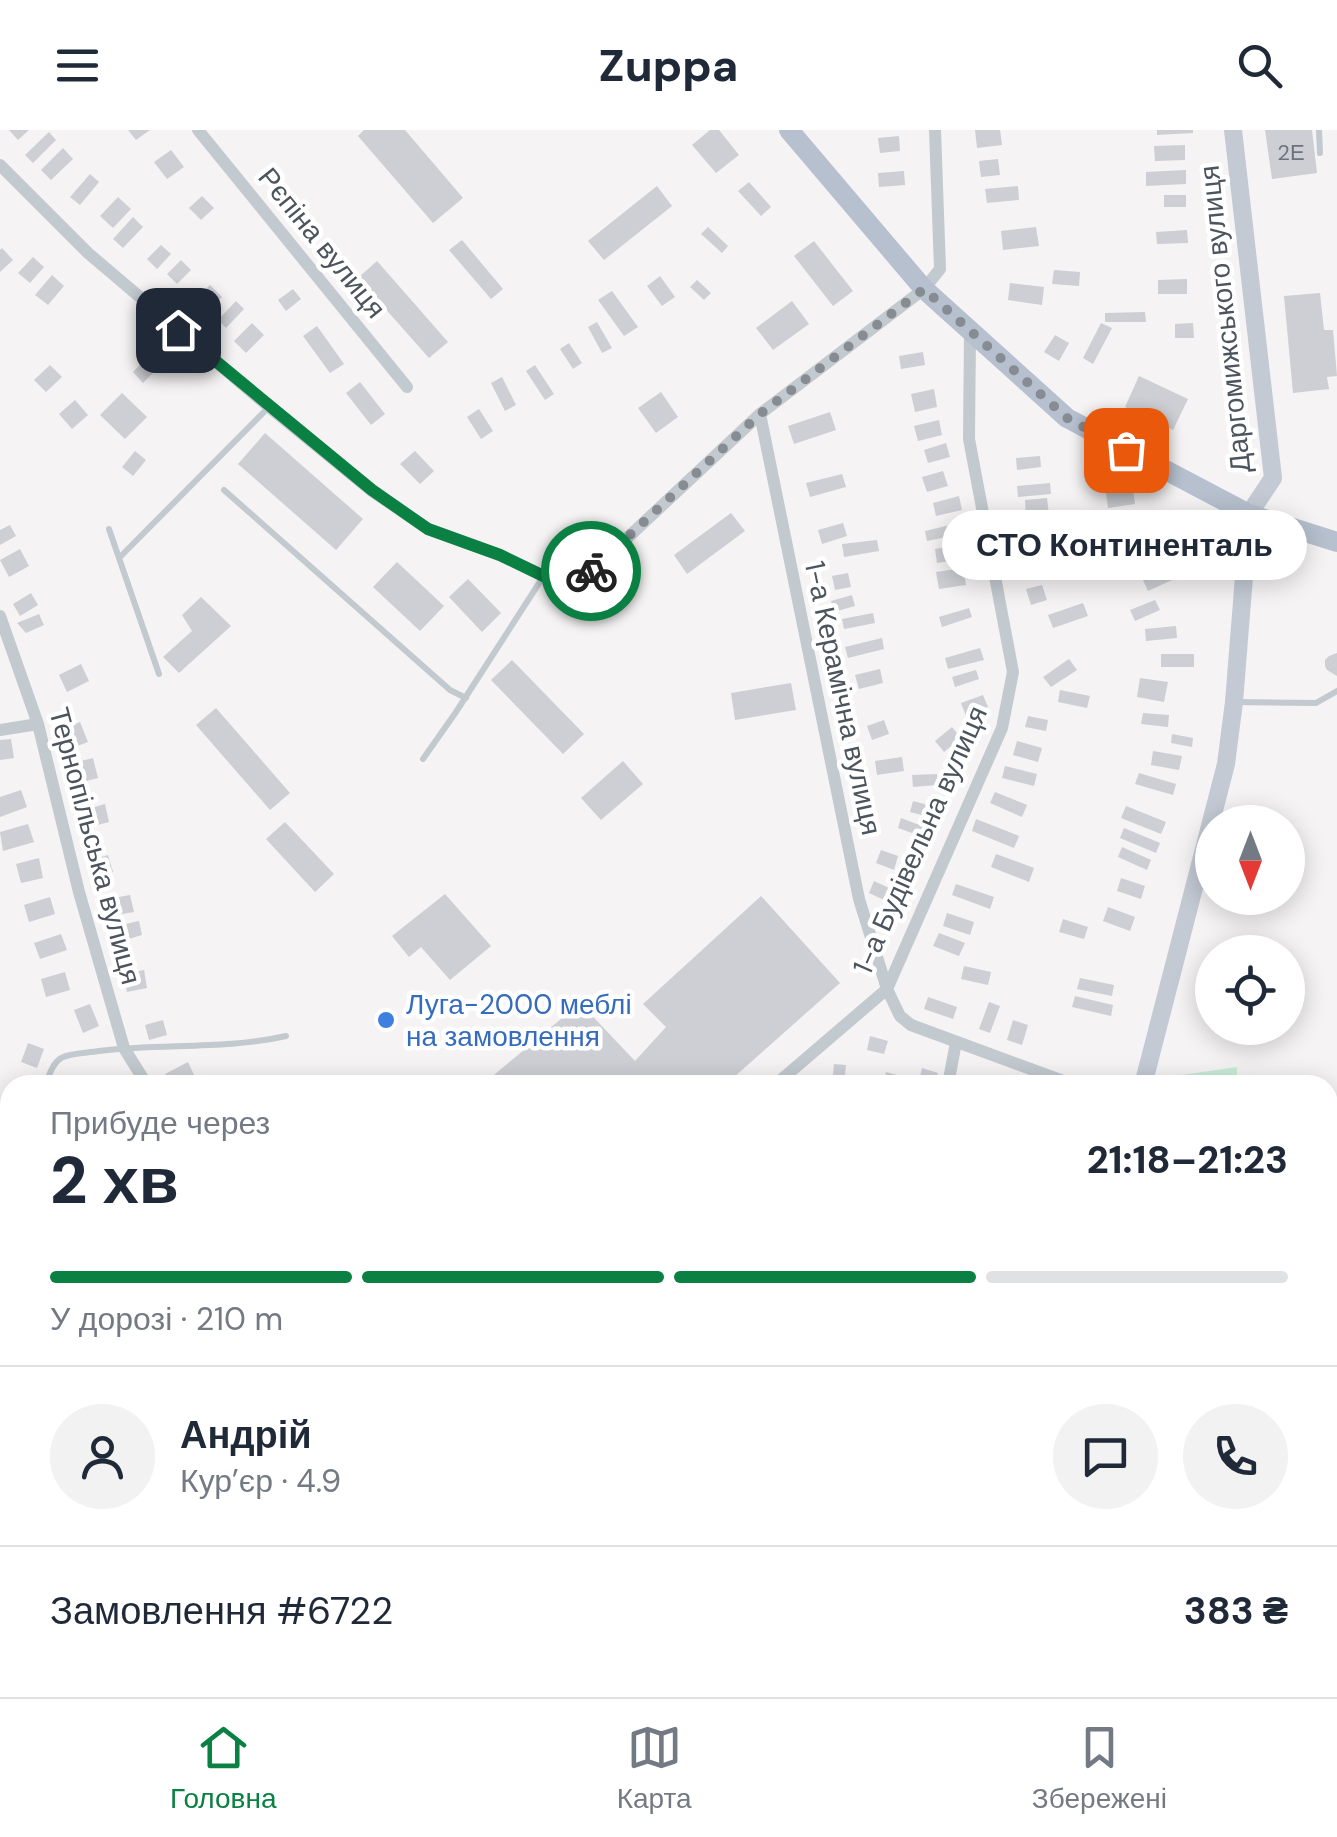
<!DOCTYPE html>
<html lang="uk">
<head>
<meta charset="utf-8">
<style>
  :root { --surface:#fff; --page:#f2f2f3; --text:#1f2937; --muted:#747a83; --line:#e0e1e3; --accent:#0b8043 }
  body { margin:0; font-family:"DM Sans",sans-serif; background:var(--page); color:var(--text); height:100vh; display:flex; flex-direction:column; font-size:38px; white-space:nowrap }
  * { box-sizing:border-box; margin:0 }
  p { font-size:32px; color:var(--muted) }
  .icon { flex:none; width:55px; height:55px; fill:none; stroke:currentColor; stroke-width:2; stroke-linecap:round; stroke-linejoin:round }
  .map { position:relative; flex:1; overflow:hidden }
  .panel { position:absolute; left:0px; top:945px; width:1338px; height:622px; display:flex; flex-direction:column; background:var(--surface); border-radius:30px 30px 0 0; box-shadow:0 5px 25px #0003 }
  .panel>* { flex:none }
  .needle { width:65px; rotate:180deg }
  .buttons { position:absolute; left:1195px; top:675px; display:grid; gap:20px }
  .buttons a { display:grid; place-items:center; width:110px; height:110px; border-radius:50%; background:var(--surface); box-shadow:0 5px 25px #0003; font-size:50px }
  .pin { position:absolute; display:grid; place-items:center; width:85px; height:85px; color:#fff; margin:-42px; border-radius:20px; box-shadow:0 5px 15px #0006 }
  .courier { position:absolute; display:grid; place-items:center; width:100px; height:100px; margin:-50px; border:8px solid #0b8043; border-radius:50%; background:#fff; color:#222; box-shadow:0 2px 12px #0007 }
  .bubble { position:absolute; height:70px; border-radius:35px; background:var(--surface); box-shadow:0 5px 25px #0003; font-size:32px; font-weight:800; line-height:70px; text-align:center }
  .head em { font-style:normal; font-weight:800 }
  .head div { display:flex; flex-direction:column-reverse }
  .head { display:flex; align-items:center; justify-content:space-between; height:170px; padding:0 50px }
  h1 { font-size:65px; font-weight:800; line-height:75px }
  .bar { display:grid; grid-template-columns:repeat(4,1fr); gap:15px 10px; align-content:center; height:120px; padding:0 50px }
  .bar i { height:12px; border-radius:8px; background:var(--line) }
  .bar .active { background:var(--accent) }
  .bar p { grid-column:span 4 }
  .line { display:flex; align-items:center; gap:25px; padding:0 50px; border-top:2px solid var(--line) }
  .line div { flex:1 }
  .round { display:grid; place-items:center; flex:none; width:105px; height:105px; border-radius:52px; background:var(--page) }
  header { display:flex; justify-content:space-between; align-items:center; height:130px; padding:0 50px; background:var(--surface); font-size:45px; font-weight:800 }
  .tab-bar { display:flex; justify-content:space-around; align-items:center; height:140px; border-top:2px solid var(--line); background:var(--surface); font-size:28px; color:var(--muted) }
  .tab-bar a { display:grid; justify-items:center; gap:5px }
  .tab-bar .active { color:var(--accent) }
  .map>svg:first-child { display:block }
  .green { fill:#c8ecd9 }
  .building { fill:#cdcfd4 }
  .lines { fill:none; stroke-linecap:round; stroke-linejoin:round }
  .lane { stroke:#c2c9cf; stroke-width:6 }
  .street { stroke:#c2c9cf; stroke-width:12 }
  .secondary { stroke:#c3cad4; stroke-width:18 }
  .primary { stroke:#b6c0ce; stroke-width:20 }
  .done { stroke:#878c92; stroke-width:10; stroke-dasharray:0 18 }
  .route { stroke:#0b8043; stroke-width:12 }
  .shop-dot { fill:#3f7fe0; stroke:#fff; stroke-width:4 }
  .labels { text-anchor:middle; dominant-baseline:central; stroke-width:9; stroke-linejoin:round; paint-order:stroke }
  .number-label { font-size:22px; fill:#6c737c }
  .street-label { font-size:28px; fill:#4c545e; stroke:#fff }
  .shop-label { font-size:28px; fill:#366cbe; stroke:#fff; text-anchor:start }
</style>
</head>
<body>
<header><svg class="icon" aria-label="menu" viewBox="0 0 24 24"><path d="M4 6h16M4 12h16M4 18h16"/></svg>Zuppa<svg class="icon" aria-label="search" viewBox="0 0 24 24"><circle cx="10" cy="10" r="6"/><path d="M15 15l6 6"/></svg></header>
<div class="map">
<svg width="1337" height="1567" viewBox="0 0 1337 1567">
  <rect width="100%" height="100%" fill="#f5f3f3"/>
  <polygon class="green" points="1237,937 1237,955 1171,955 1175,946"/>
  <g class="building">
    <polygon points="9,0 29,0 18,10"/>
    <polygon points="128,0 150,0 136,10"/>
    <polygon points="364,0 405,0 463,68 433,93 358,6"/>
    <polygon points="710,0 719,0 739,25 716,43 692,15"/>
    <polygon points="975,0 1000,0 1002,15 977,18"/>
    <polygon points="1157,0 1193,0 1193,3 1157,5"/>
    <polygon points="1265,0 1312,0 1317,43 1272,49"/>
    <polygon points="49,2 56,10 33,33 25,25"/>
    <polygon points="899,6 900,21 880,23 878,8"/>
    <polygon points="1185,15 1185,30 1155,31 1154,16"/>
    <polygon points="63,18 73,29 51,50 41,40"/>
    <polygon points="171,20 184,37 167,49 154,32"/>
    <polygon points="998,29 1000,45 981,47 979,31"/>
    <polygon points="1186,40 1186,54 1146,56 1146,42"/>
    <polygon points="904,41 905,55 879,57 878,43"/>
    <polygon points="90,44 99,52 80,75 70,67"/>
    <polygon points="749,52 771,77 761,86 738,61"/>
    <polygon points="657,56 672,76 604,130 588,111"/>
    <polygon points="1018,56 1019,70 987,73 985,59"/>
    <rect x="1164" y="65" width="22" height="12"/>
    <polygon points="202,66 214,78 201,90 189,78"/>
    <polygon points="118,67 131,79 113,98 100,86"/>
    <polygon points="133,87 143,97 123,118 113,109"/>
    <polygon points="708,97 728,116 722,123 701,104"/>
    <polygon points="1036,97 1039,116 1003,120 1001,101"/>
    <polygon points="1187,100 1188,113 1157,114 1156,102"/>
    <polygon points="462,110 503,159 491,169 449,120"/>
    <polygon points="814,111 853,161 833,176 794,126"/>
    <polygon points="161,115 171,124 157,139 147,129"/>
    <polygon points="2,118 13,130 0,142 0,120"/>
    <polygon points="33,127 44,137 30,153 18,143"/>
    <polygon points="181,130 191,140 177,154 167,144"/>
    <polygon points="377,131 448,212 429,228 358,148"/>
    <polygon points="1054,140 1080,142 1079,156 1052,154"/>
    <polygon points="52,145 64,156 48,175 35,165"/>
    <polygon points="660,146 675,167 662,176 647,156"/>
    <polygon points="1187,149 1187,164 1158,164 1158,150"/>
    <polygon points="697,150 711,163 704,170 690,157"/>
    <polygon points="1010,153 1044,157 1042,175 1008,170"/>
    <polygon points="210,155 222,167 206,182 194,170"/>
    <polygon points="293,159 301,169 286,181 278,170"/>
    <polygon points="612,161 638,197 624,206 598,170"/>
    <polygon points="1320,163 1324,200 1333,200 1337,246 1327,247 1329,259 1293,263 1284,166"/>
    <polygon points="236,171 244,179 226,198 218,190"/>
    <polygon points="792,171 809,194 773,220 756,198"/>
    <polygon points="1145,182 1146,192 1105,192 1105,183"/>
    <polygon points="597,192 612,218 602,223 588,197"/>
    <polygon points="252,193 264,205 246,223 234,211"/>
    <polygon points="1101,193 1112,198 1093,234 1083,228"/>
    <polygon points="1193,193 1194,208 1175,208 1175,194"/>
    <polygon points="317,196 344,234 330,243 303,206"/>
    <polygon points="1055,205 1069,213 1059,231 1044,222"/>
    <polygon points="569,213 582,233 573,239 560,219"/>
    <polygon points="155,219 166,230 143,253 133,242"/>
    <polygon points="923,222 925,235 901,239 899,226"/>
    <polygon points="50,235 62,247 46,262 34,250"/>
    <polygon points="535,235 554,264 545,270 526,241"/>
    <polygon points="1139,246 1188,269 1173,300 1125,277"/>
    <polygon points="502,247 516,275 505,281 491,253"/>
    <polygon points="360,252 385,284 371,295 346,263"/>
    <polygon points="934,259 937,277 915,282 911,264"/>
    <polygon points="661,262 678,287 656,303 638,278"/>
    <polygon points="122,263 147,287 125,309 100,285"/>
    <polygon points="75,270 88,285 72,299 59,284"/>
    <polygon points="479,279 493,301 481,309 467,287"/>
    <polygon points="830,282 836,300 794,314 788,296"/>
    <polygon points="939,290 942,305 918,311 914,296"/>
    <polygon points="265,303 363,389 336,420 238,334"/>
    <polygon points="946,313 950,327 928,333 924,320"/>
    <polygon points="135,321 146,330 133,346 122,337"/>
    <polygon points="415,321 434,341 420,354 400,334"/>
    <polygon points="1040,326 1041,337 1017,340 1016,328"/>
    <polygon points="943,341 948,356 927,362 922,347"/>
    <polygon points="842,344 846,357 810,367 806,353"/>
    <polygon points="1050,353 1051,364 1018,367 1017,356"/>
    <polygon points="1133,360 1135,374 1108,378 1106,363"/>
    <polygon points="959,366 962,380 936,386 933,373"/>
    <polygon points="1047,368 1049,385 1026,388 1025,370"/>
    <polygon points="731,383 745,401 687,444 674,425"/>
    <polygon points="1133,389 1135,402 1112,407 1110,393"/>
    <polygon points="843,393 847,406 822,414 818,400"/>
    <polygon points="954,394 956,405 927,411 925,401"/>
    <polygon points="10,395 16,406 0,415 0,400"/>
    <polygon points="1038,402 1041,418 1023,421 1020,406"/>
    <polygon points="877,410 879,421 844,427 842,414"/>
    <polygon points="967,413 970,428 937,433 935,419"/>
    <polygon points="1143,414 1147,430 1120,436 1116,421"/>
    <polygon points="20,419 29,436 9,447 0,430"/>
    <polygon points="397,432 444,476 420,501 373,457"/>
    <polygon points="963,438 966,455 939,459 936,442"/>
    <polygon points="1167,439 1172,450 1148,461 1143,450"/>
    <polygon points="848,443 851,457 835,460 832,446"/>
    <polygon points="468,449 501,483 482,502 449,467"/>
    <polygon points="1042,455 1047,470 1031,475 1026,459"/>
    <polygon points="31,463 38,475 20,486 13,474"/>
    <polygon points="852,465 855,476 834,482 831,471"/>
    <polygon points="201,467 231,496 179,543 163,527 192,501 182,485"/>
    <polygon points="1155,470 1160,480 1135,491 1130,480"/>
    <polygon points="1083,473 1088,486 1053,498 1048,485"/>
    <polygon points="969,478 972,487 942,497 939,487"/>
    <polygon points="873,483 875,493 844,499 842,489"/>
    <polygon points="39,484 44,495 26,503 17,493"/>
    <polygon points="1176,496 1177,508 1146,511 1145,499"/>
    <polygon points="882,508 884,519 848,528 845,517"/>
    <polygon points="980,518 984,530 948,539 945,528"/>
    <polygon points="1337,523 1337,546 1327,540 1325,536 1325,530 1329,526"/>
    <rect x="1161" y="524" width="33" height="13"/>
    <polygon points="1069,529 1077,540 1051,557 1043,547"/>
    <polygon points="512,530 584,604 563,624 491,550"/>
    <polygon points="81,534 89,551 67,562 59,545"/>
    <polygon points="880,539 883,553 859,559 855,545"/>
    <polygon points="976,540 979,549 955,557 952,547"/>
    <polygon points="1140,548 1168,552 1164,572 1137,567"/>
    <polygon points="791,553 796,580 735,590 731,563"/>
    <polygon points="1060,560 1090,566 1087,578 1058,572"/>
    <polygon points="983,565 988,577 966,586 961,573"/>
    <polygon points="216,578 290,663 270,680 196,595"/>
    <polygon points="1143,583 1169,585 1168,597 1141,594"/>
    <polygon points="1028,586 1048,590 1046,601 1025,597"/>
    <polygon points="884,590 889,604 872,610 867,596"/>
    <polygon points="80,592 88,612 64,621 56,602"/>
    <polygon points="952,597 961,608 944,622 935,611"/>
    <polygon points="1172,604 1193,608 1192,617 1171,613"/>
    <polygon points="11,609 14,628 0,630 0,610"/>
    <polygon points="1017,611 1042,618 1038,632 1013,625"/>
    <polygon points="1153,621 1182,626 1179,640 1151,635"/>
    <polygon points="902,627 904,641 877,645 875,631"/>
    <polygon points="93,628 98,648 78,653 73,633"/>
    <polygon points="623,631 643,654 601,690 581,668"/>
    <polygon points="1005,636 1037,644 1034,656 1002,648"/>
    <polygon points="1139,643 1176,654 1173,665 1135,654"/>
    <polygon points="937,644 937,655 913,657 912,645"/>
    <polygon points="21,660 27,677 0,687 0,667"/>
    <polygon points="995,662 1027,675 1022,687 990,673"/>
    <polygon points="913,671 936,677 934,688 910,682"/>
    <polygon points="105,674 109,692 86,698 81,681"/>
    <polygon points="1126,676 1166,692 1161,704 1121,688"/>
    <polygon points="901,688 930,699 926,708 898,698"/>
    <polygon points="976,689 1019,706 1014,718 972,701"/>
    <polygon points="285,692 334,744 315,762 266,709"/>
    <polygon points="28,694 34,712 3,721 0,702"/>
    <polygon points="1124,698 1160,713 1156,723 1120,708"/>
    <polygon points="1122,717 1151,730 1147,740 1118,727"/>
    <polygon points="881,720 898,726 894,740 876,733"/>
    <polygon points="996,724 1034,738 1029,752 991,737"/>
    <polygon points="108,725 113,742 95,747 91,730"/>
    <polygon points="39,728 43,748 21,753 16,734"/>
    <polygon points="1121,748 1145,756 1141,769 1117,761"/>
    <polygon points="874,751 902,764 897,776 869,763"/>
    <polygon points="956,754 994,767 990,779 952,765"/>
    <polygon points="445,764 491,816 450,850 421,817 409,827 392,806"/>
    <polygon points="130,765 134,782 105,787 102,770"/>
    <polygon points="761,766 840,853 725,955 482,955 580,873 635,931 666,897 643,874"/>
    <polygon points="50,767 55,784 29,792 24,775"/>
    <polygon points="1108,777 1135,787 1130,801 1103,791"/>
    <polygon points="947,783 974,792 970,805 943,796"/>
    <polygon points="1063,789 1088,797 1084,809 1059,802"/>
    <polygon points="139,791 142,805 125,810 121,795"/>
    <polygon points="939,803 965,813 959,826 933,816"/>
    <polygon points="61,804 67,820 40,829 34,813"/>
    <polygon points="964,836 991,842 988,855 961,849"/>
    <polygon points="144,840 147,858 127,862 124,844"/>
    <polygon points="65,842 70,860 46,867 41,849"/>
    <polygon points="1080,848 1114,855 1112,866 1077,859"/>
    <polygon points="1075,866 1113,875 1111,886 1072,877"/>
    <polygon points="928,867 957,877 953,889 924,879"/>
    <polygon points="989,872 1000,876 990,903 979,899"/>
    <polygon points="90,874 99,896 83,903 74,880"/>
    <polygon points="163,890 167,905 149,910 145,895"/>
    <polygon points="1013,890 1028,895 1022,915 1007,910"/>
    <polygon points="870,906 888,911 884,924 867,920"/>
    <polygon points="28,913 44,919 37,938 21,932"/>
    <polygon points="188,932 195,947 179,955 170,955 165,944"/>
    <polygon points="834,934 846,935 844,955 832,955"/>
    <polygon points="922,938 938,943 934,955 918,955"/>
    <polygon points="886,942 911,949 910,955 883,955"/>
    <polygon points="9,1340 10,1359 0,1363 0,1343"/>
    <polygon points="1337,1475 1337,1492 1328,1493 1328,1477"/>
    <polygon points="10,1521 10,1536 0,1538 0,1523"/>
    <polygon points="131,1558 152,1558 139,1567 133,1567 127,1560"/>
    <polygon points="244,1558 252,1558 259,1567 238,1567 236,1564"/>
    <polygon points="316,1558 331,1558 320,1567 312,1567 309,1563"/>
    <polygon points="482,1558 505,1558 493,1567 483,1567 478,1561"/>
    <polygon points="621,1558 634,1558 639,1564 635,1567 615,1567 612,1563"/>
    <polygon points="771,1558 802,1558 804,1562 790,1567 774,1567"/>
    <polygon points="864,1558 880,1558 883,1567 851,1567 849,1561"/>
    <polygon points="1115,1558 1145,1558 1119,1567"/>
    <polygon points="1246,1558 1256,1558 1260,1567 1245,1567 1242,1559"/>
  </g>
  <g class="lines">
    <g class="lane">
      <polyline points="1319,0 1320,23"/>
      <polyline points="224,360 450,560 466,568"/>
      <polyline points="109,399 159,544"/>
      <polyline points="120,427 268,278"/>
      <polyline points="1236,572 1316,573 1337,561"/>
      <polyline points="423,629 456,582 543,447"/>
      <path d="M45,955C49,946 52,934 61,928C70,923 88,923 99,921C161,913 225,920 286,906"/>
    </g>
    <g class="street">
      <polyline points="198,0 407,257"/>
      <polyline points="0,35 88,123 269,277 372,361 428,399 500,425 560,454 581,450 594,439 760,284 924,159 940,139 935,0"/>
      <polyline points="760,284 859,769 887,859 900,886 911,895 1074,955"/>
      <polyline points="0,486 38,594 79,762 124,918 147,955"/>
      <polyline points="0,600 38,594"/>
      <polyline points="775,955 887,859 1002,598 1013,542 969,309 970,202"/>
      <polyline points="948,955 956,912"/>
      <polyline points="0,1161 10,1162"/>
      <polyline points="1328,1393 1337,1400"/>
      <polyline points="0,1450 10,1447"/>
      <polyline points="1328,1504 1337,1502"/>
      <polyline points="118,1558 122,1567"/>
      <polyline points="273,1558 279,1567"/>
      <polyline points="549,1558 555,1567"/>
      <polyline points="825,1558 829,1567"/>
      <polyline points="1070,1567 1072,1558"/>
      <polyline points="1179,1567 1192,1558"/>
    </g>
    <g class="secondary">
      <polyline points="1143,955 1226,634 1234,572 1249,384 1273,348 1233,0"/>
      <polyline points="972,1567 974,1558"/>
    </g>
    <polyline class="primary" points="789,0 924,159 1067,288 1249,384 1337,412"/>
  </g>
  <g class="lines">
    <polyline class="done" points="591,441 760,284 924,159 1067,288 1126,320"/>
    <polyline class="route" points="178,200 372,360 428,399 500,425 560,454 580,450 591,441"/>
  </g>
  <circle class="shop-dot" cx="386" cy="890" r="10"/>
  <g class="labels">
    <g class="number-label">
      <text x="1291" y="22">2Е</text>
    </g>
    <g class="street-label">
      <text transform="translate(322 113) rotate(51)">Рєпіна вулиця</text>
      <text transform="translate(1225 189) rotate(-96)">Даргомижського вулиця</text>
      <text transform="translate(843 568) rotate(78)">1-а Керамічна вулиця</text>
      <text transform="translate(920 710) rotate(-66)">1-а Будівельна вулиця</text>
      <text transform="translate(95 716) rotate(75)">Тернопільська вулиця</text>
    </g>
    <g class="shop-label">
      <text x="406" y="874">Луга-2000 меблі<tspan x="406" dy="32">на замовлення</tspan></text>
    </g>
  </g>
</svg>
<div class="buttons">
<a><svg class="needle" viewBox="-14 -14 28 28"><path d="M0-13l5 13h-10z" fill="#e53935"/><path d="M0 13l5-13h-10z" fill="#747a83"/></svg></a>
<a><svg class="icon" aria-label="locate" viewBox="0 0 24 24"><circle cx="12" cy="12" r="6"/><path d="M12 2v4M12 18v4M2 12h4M18 12h4"/></svg></a>
</div>
<div class="pin" style="left:1126px;top:320px;background:#ea580c"><svg class="icon" aria-label="bag" viewBox="0 0 24 24"><path d="M5 8h14l-1 12H6zM9 8a3 3 0 0 1 6 0"/></svg></div>
<div class="pin" style="left:178px;top:200px;background:#1f2937"><svg class="icon" aria-label="home" viewBox="0 0 24 24"><path d="M3 11l9-7 9 7M6 9v11h12V9"/></svg></div>
<div class="courier" style="left:591px;top:441px"><svg class="icon" aria-label="bike" viewBox="0 0 24 24"><circle cx="6" cy="16" r="4"/><circle cx="18" cy="16" r="4"/><path d="M6 16l4-8h5l3 8M10 8l3 8H6M13 5h3"/></svg></div>
<div class="bubble" style="left:942px;top:380px;width:365px">СТО Континенталь</div>
<section class="panel">
<div class="head"><div><h1>2 хв</h1><p>Прибуде через</p></div><em>21:18–21:23</em></div>
<div class="bar"><i class="active"></i><i class="active"></i><i class="active"></i><i></i><p>У дорозі · 210 m</p></div>
<div class="line" style="height:180px"><a class="round"><svg class="icon" aria-label="person" viewBox="0 0 24 24"><circle cx="12" cy="8" r="4"/><path d="M4 21q1-7 8-7t8 7"/></svg></a><div><b>Андрій</b><p>Кур’єр · 4.9</p></div><a class="round"><svg class="icon" aria-label="chat" viewBox="0 0 24 24"><path d="M4 5h16v11H9l-5 4z"/></svg></a><a class="round"><svg class="icon" aria-label="phone" viewBox="0 0 24 24"><path d="M5 4h4l2 5-3 2q2 4 5 5l2-3 5 2v4C11 20 4 13 5 4z"/></svg></a></div>
<div class="line" style="height:130px"><div>Замовлення #6722</div><b>383 ₴</b></div>
</section>
</div>
<nav class="tab-bar">
<a class="active"><svg class="icon" aria-label="home" viewBox="0 0 24 24"><path d="M3 11l9-7 9 7M6 9v11h12V9"/></svg>Головна</a>
<a><svg class="icon" aria-label="map" viewBox="0 0 24 24"><path d="M3 6l6-2 6 2 6-2v14l-6 2-6-2-6 2zM9 4v14M15 6v14"/></svg>Карта</a>
<a><svg class="icon" aria-label="saved" viewBox="0 0 24 24"><path d="M7 4h10v16l-5-4-5 4z"/></svg>Збережені</a>
</nav>
</body>
</html>
